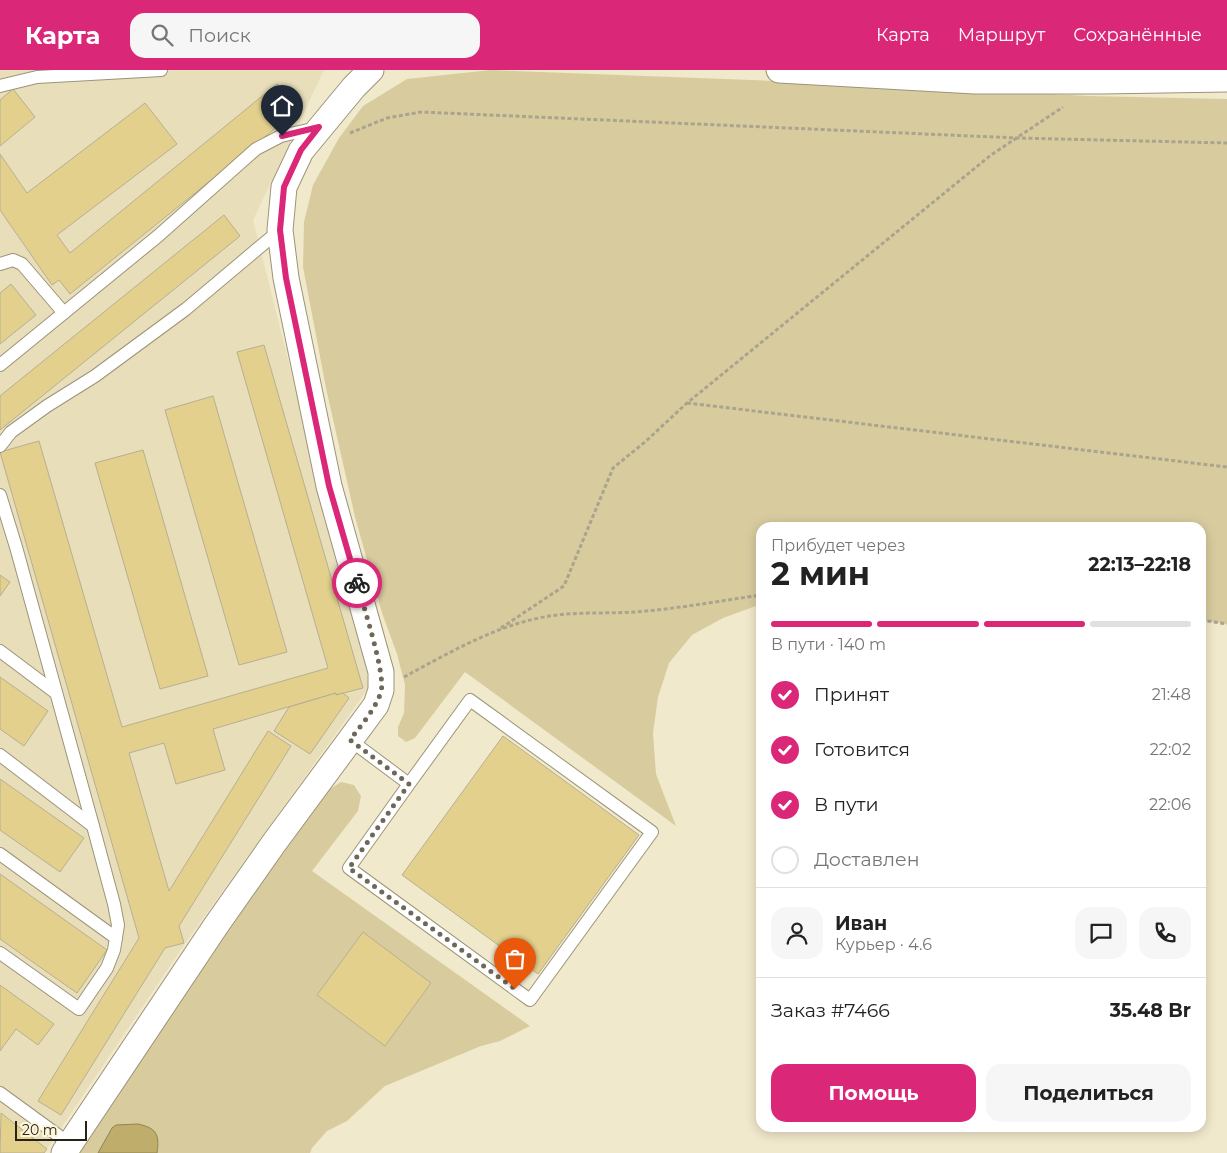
<!DOCTYPE html>
<html lang="ru">
<head>
<meta charset="utf-8">
<style>
  :root { --surface:#fff; --page:#f6f6f6; --text:#222; --muted:#767676; --line:#e0e0e0; --accent:#db2777 }
  body { margin:0; font-family:Montserrat,sans-serif; background:var(--page); color:var(--text); height:100vh; display:flex; flex-direction:column; font-size:19px; white-space:nowrap }
  * { box-sizing:border-box; margin:0 }
  p { font-size:16px; color:var(--muted) }
  .icon { flex:none; width:28px; height:28px; fill:none; stroke:currentColor; stroke-width:2; stroke-linecap:round; stroke-linejoin:round }
  .map { position:relative; flex:1; overflow:hidden }
  .drawer { position:absolute; left:756px; top:452px; width:450px; height:610px; display:flex; flex-direction:column; background:var(--surface); border-radius:15px; box-shadow:0 2px 12px #0003 }
  .drawer>* { flex:none }
  .scale { position:absolute; left:15px; bottom:12px; width:72px; box-sizing:border-box; padding-left:5px; border:2px solid #262318; border-top:0; font-size:14px; line-height:18px; white-space:nowrap; color:#262318; -webkit-text-stroke:4px #fef6d9; paint-order:stroke }
  .pin { position:absolute; display:grid; place-items:center; width:42px; height:42px; color:#fff; margin:-51px -21px; border-radius:50% 50% 50% 0; rotate:-45deg; box-shadow:0 0 5px #0007 }
  .pin .icon { rotate:45deg }
  .courier { position:absolute; display:grid; place-items:center; width:50px; height:50px; margin:-25px; border:4px solid #db2777; border-radius:50%; background:#fff; color:#222; box-shadow:0 1px 6px #0007 }
  .overview em { font-style:normal; font-weight:700 }
  .overview div { display:flex; flex-direction:column-reverse }
  .overview { display:flex; align-items:center; justify-content:space-between; height:85px; padding:0 15px }
  h1 { font-size:32px; font-weight:700; line-height:38px }
  .bar { display:grid; grid-template-columns:repeat(4,1fr); gap:8px 5px; align-content:center; height:60px; padding:0 15px }
  .bar i { height:6px; border-radius:4px; background:var(--line) }
  .bar .active { background:var(--accent) }
  .bar p { grid-column:span 4 }
  .line { display:flex; align-items:center; gap:12px; padding:0 15px; border-top:1px solid var(--line) }
  .line div { flex:1 }
  .round { display:grid; place-items:center; flex:none; width:52px; height:52px; border-radius:15px; background:var(--page) }
  ol { padding:0 15px; list-style:none }
  li { display:flex; align-items:center; gap:15px; height:55px }
  li p { margin-inline-start:auto }
  li .icon { padding:5px; border-radius:50%; background:var(--accent); color:#fff; stroke-width:4 }
  li:last-child { color:var(--muted) }
  li i { width:28px; height:28px; border:2px solid var(--line); border-radius:50% }
  .action { display:flex; gap:10px; margin-top:auto; padding:10px 15px }
  .action a { flex:1; height:58px; border-radius:15px; background:var(--accent); color:#fff; font-size:20px; font-weight:700; line-height:58px; text-align:center }
  .action a+a { background:var(--page); color:var(--text) }
  header { display:flex; align-items:center; gap:30px; box-sizing:border-box; height:70px; padding:0 25px; background:var(--accent); color:#fff }
  header strong { font-size:24px }
  nav { display:flex; gap:28px; margin-inline-start:auto; font-size:18px }
  .search { width:350px; height:45px; background:var(--page); display:flex; align-items:center; gap:12px; box-sizing:border-box; padding:0 18px; border-radius:15px; color:var(--muted); font-size:19px }
  .map>svg:first-child { display:block }
  .built { fill:#e8deba }
  .green { fill:#d8cc9f }
  .water { fill:#bfad6b; stroke:#918452 }
  .building { fill:#e3d08d; stroke:#b7af93 }
  .lines { fill:none; stroke-linecap:round; stroke-linejoin:round }
  .service-casing { stroke:#9c9479; stroke-width:14 }
  .minor-casing { stroke:#9c9479; stroke-width:27 }
  .path { stroke:#aaa48d; stroke-width:3; stroke-dasharray:4 2.5; stroke-linecap:butt }
  .service { stroke:#fff; stroke-width:12 }
  .minor { stroke:#fff; stroke-width:25 }
  .done { stroke:#6d6857; stroke-width:5; stroke-dasharray:0 9 }
  .route { stroke:#db2777; stroke-width:6 }
</style>
</head>
<body>
<header>
<strong>Карта</strong>
<div class="search"><svg class="icon" aria-label="search" viewBox="0 0 24 24"><circle cx="10" cy="10" r="6"/><path d="M15 15l6 6"/></svg>Поиск</div>
<nav><a>Карта</a><a>Маршрут</a><a>Сохранённые</a></nav>
</header>
<div class="map">
<svg width="1227" height="1083" viewBox="0 0 1227 1083">
  <rect width="100%" height="100%" fill="#f1e9cc"/>
  <polygon class="built" points="0,0 324,0 253,150 370,616 186,872 47,1079 0,1044"/>
  <g class="green">
    <polygon points="491,0 856,14 1089,26 1227,29 1227,554 1201,550 1201,458 761,458 761,534 723,548 692,565 669,593 658,627 653,663 656,704 676,756 465,602 415,668 406,672 398,666 398,657 404,643 405,615 397,584 382,543 355,447 326,318 303,197 304,152 313,115 339,68 363,36 407,9"/>
    <polygon points="341,712 354,715 361,726 358,741 312,801 530,956 500,971 481,976 385,1016 347,1051 327,1061 312,1078 310,1083 64,1083 284,780 330,719"/>
  </g>
  <path class="water" d="M138,1054C156,1058 160,1064 157,1083H98L112,1058L116,1055Z"/>
  <g class="building">
    <polygon points="277,14 298,40 70,224 59,210 52,215 0,140 0,84 27,123 145,33 177,74 57,165 70,183"/>
    <polygon points="13,19 35,47 0,76 0,30"/>
    <polygon points="224,145 240,166 0,360 0,326"/>
    <polygon points="11,214 36,245 0,274 0,223"/>
    <polygon points="264,275 363,618 336,625 336,623 213,659 225,700 176,714 164,673 129,683 169,821 268,661 291,676 179,856 184,873 165,878 61,1045 38,1031 139,868 0,382 39,371 122,657 328,598 237,282"/>
    <polygon points="213,326 287,582 239,595 165,340"/>
    <polygon points="143,380 208,606 160,619 95,393"/>
    <polygon points="0,505 10,512 0,526"/>
    <polygon points="0,607 48,641 24,676 0,659"/>
    <polygon points="336,623 336,625 343,623 349,628 310,684 274,661 289,637"/>
    <polygon points="503,666 639,765 538,904 402,805"/>
    <polygon points="0,709 84,768 60,802 0,760"/>
    <polygon points="0,804 107,880 77,923 0,869"/>
    <polygon points="363,862 431,913 385,976 317,925"/>
    <polygon points="0,915 54,954 38,975 16,959 0,981"/>
    <polygon points="1,1043 47,1079 44,1083 0,1083"/>
  </g>
  <g class="lines">
    <g class="service-casing">
      <g id="service">
        <polyline points="0,16 37,7 161,0"/>
        <polyline points="0,194 13,190 22,194 64,243"/>
        <polyline points="0,295 158,166 256,79 281,66 317,58"/>
        <polyline points="0,376 11,362 47,336 95,306 186,239 280,160"/>
        <polyline points="0,425 16,477 93,756 114,834 118,855 114,880 107,898 79,939 0,883"/>
        <polyline points="0,581 56,623"/>
        <polyline points="350,670 409,714 349,798 530,930 652,762 470,630 409,714"/>
        <polyline points="0,685 93,756"/>
        <polyline points="0,784 116,868"/>
        <polyline points="0,1023 70,1074"/>
      </g>
    </g>
    <g class="minor-casing">
      <g id="minor">
        <polyline points="779,0 975,11 1101,11 1227,9"/>
        <polyline points="64,1083 215,857 274,773 376,635 381,620 381,602 329,416 286,208 280,160 284,117 301,81 354,17 371,0"/>
      </g>
    </g>
    <g class="path">
      <polyline points="350,63 387,48 421,42 1017,68 1227,73"/>
      <polyline points="687,333 1227,397"/>
      <polyline points="1201,550 1227,554"/>
      <polyline points="501,558 564,516 613,398 645,372 687,333 991,85 1063,37"/>
      <path d="M404,607C447,584 491,558 539,548C571,541 602,544 634,542C676,539 719,531 761,525"/>
    </g>
    <use href="#service" class="service"/>
    <use href="#minor" class="minor"/>
  </g>
  <g class="lines">
    <path class="done" d="M357,513C363,535 386,604 381,622C375,640 361,655 350,670L409,714L349,798L515,919"/>
    <polyline class="route" points="282,66 319,57 301,80 284,117 280,160 286,208 329,416 357,513"/>
  </g>
</svg>
<div class="scale">20 m</div>
<div class="pin" style="left:515px;top:919px;background:#ea580c"><svg class="icon" aria-label="bag" viewBox="0 0 24 24"><path d="M5 8h14l-1 12H6zM9 8a3 3 0 0 1 6 0"/></svg></div>
<div class="pin" style="left:282px;top:66px;background:#1f2937"><svg class="icon" aria-label="home" viewBox="0 0 24 24"><path d="M3 11l9-7 9 7M6 9v11h12V9"/></svg></div>
<div class="courier" style="left:357px;top:513px"><svg class="icon" aria-label="bike" viewBox="0 0 24 24"><circle cx="6" cy="16" r="4"/><circle cx="18" cy="16" r="4"/><path d="M6 16l4-8h5l3 8M10 8l3 8H6M13 5h3"/></svg></div>
<section class="drawer">
<div class="overview"><div><h1>2 мин</h1><p>Прибудет через</p></div><em>22:13–22:18</em></div>
<div class="bar"><i class="active"></i><i class="active"></i><i class="active"></i><i></i><p>В пути · 140 m</p></div>
<ol>
<li><svg class="icon" aria-label="check" viewBox="0 0 24 24"><path d="M5 12l5 5 9-10"/></svg>Принят<p>21:48</p></li>
<li><svg class="icon" aria-label="check" viewBox="0 0 24 24"><path d="M5 12l5 5 9-10"/></svg>Готовится<p>22:02</p></li>
<li><svg class="icon" aria-label="check" viewBox="0 0 24 24"><path d="M5 12l5 5 9-10"/></svg>В пути<p>22:06</p></li>
<li><i></i>Доставлен</li>
</ol>
<div class="line" style="height:90px"><a class="round"><svg class="icon" aria-label="person" viewBox="0 0 24 24"><circle cx="12" cy="8" r="4"/><path d="M4 21q1-7 8-7t8 7"/></svg></a><div><b>Иван</b><p>Курьер · 4.6</p></div><a class="round"><svg class="icon" aria-label="chat" viewBox="0 0 24 24"><path d="M4 5h16v11H9l-5 4z"/></svg></a><a class="round"><svg class="icon" aria-label="phone" viewBox="0 0 24 24"><path d="M5 4h4l2 5-3 2q2 4 5 5l2-3 5 2v4C11 20 4 13 5 4z"/></svg></a></div>
<div class="line" style="height:65px"><div>Заказ #7466</div><b>35.48 Br</b></div>
<div class="action"><a>Помощь</a><a>Поделиться</a></div>
</section>
</div>
</body>
</html>
